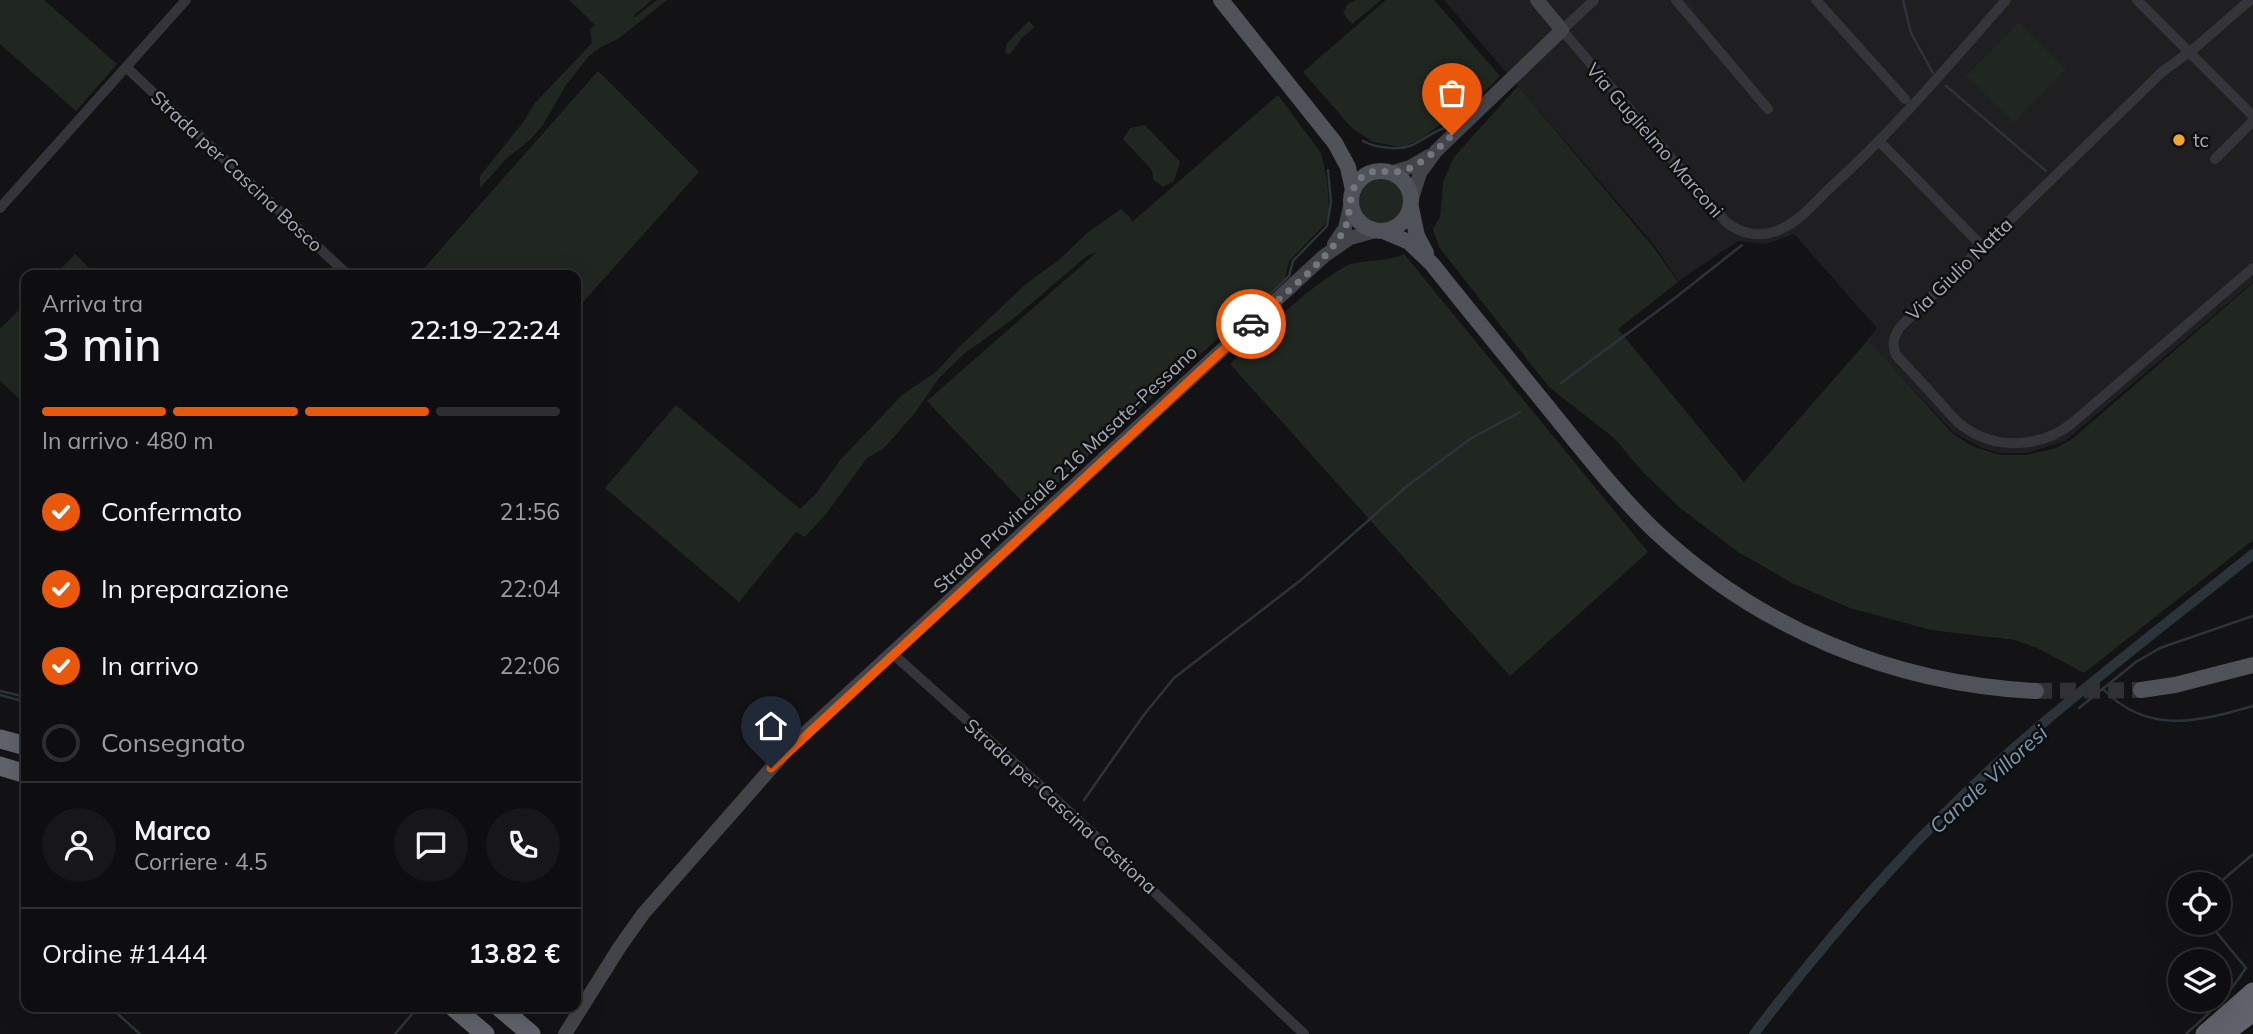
<!DOCTYPE html>
<html lang="it">
<head>
<meta charset="utf-8">
<style>
  :root { --surface:#0e0e10; --page:#171719; --text:#f1f3f6; --muted:#9b9c9f; --line:#2e2e30; --accent:#ea580c }
  body { margin:0; font-family:Mulish,sans-serif; background:var(--page); color:var(--text); height:100vh; display:flex; flex-direction:column; font-size:26px; white-space:nowrap }
  * { box-sizing:border-box; margin:0 }
  p { font-size:23px; color:var(--muted) }
  .icon { flex:none; width:38px; height:38px; fill:none; stroke:currentColor; stroke-width:2; stroke-linecap:round; stroke-linejoin:round }
  .map { position:relative; flex:1; overflow:hidden }
  .sheet { position:absolute; left:21px; top:270px; width:560px; height:742px; display:flex; flex-direction:column; background:var(--surface); border-radius:14px; box-shadow:0 7px 28px #0002,0 0 0 2px var(--line) }
  .sheet>* { flex:none }
  .fabs { position:absolute; left:2168px; top:872px; display:grid; gap:14px }
  .fabs a { display:grid; place-items:center; width:63px; height:63px; border-radius:50%; background:var(--surface); box-shadow:0 7px 28px #0002,0 0 0 2px var(--line); font-size:35px }
  .pin { position:absolute; display:grid; place-items:center; width:60px; height:60px; color:#fff; margin:-72px -30px; border-radius:50% 50% 50% 0; rotate:-45deg; box-shadow:0 0 7px #0007 }
  .pin .icon { rotate:45deg }
  .courier { position:absolute; display:grid; place-items:center; width:70px; height:70px; margin:-35px; border:5px solid #ea580c; border-radius:50%; background:#fff; color:#222; box-shadow:0 2px 9px #0007 }
  .overview em { font-style:normal; font-weight:600 }
  .overview div { display:flex; flex-direction:column-reverse }
  .overview { display:flex; align-items:center; justify-content:space-between; height:119px; padding:0 21px }
  h1 { font-size:46px; font-weight:600; line-height:52px }
  .bar { display:grid; grid-template-columns:repeat(4,1fr); gap:10px 7px; align-content:center; height:84px; padding:0 21px }
  .bar i { height:9px; border-radius:5px; background:var(--line) }
  .bar .on { background:var(--accent) }
  .bar p { grid-column:span 4 }
  .line { display:flex; align-items:center; gap:18px; padding:0 21px; border-top:2px solid var(--line) }
  .line div { flex:1 }
  .round { display:grid; place-items:center; flex:none; width:74px; height:74px; border-radius:37px; background:var(--page) }
  ol { padding:0 21px; list-style:none }
  li { display:flex; align-items:center; gap:21px; height:77px }
  li p { margin-inline-start:auto }
  li .icon { padding:7px; border-radius:50%; background:var(--accent); color:#fff; stroke-width:4 }
  li:last-child { color:var(--muted) }
  li i { width:38px; height:38px; border:4px solid var(--line); border-radius:50% }
  .map>svg:first-child { display:block }
  .built { fill:#1f1f22 }
  .green { fill:#1f2720 }
  .lines { fill:none; stroke-linecap:round; stroke-linejoin:round }
  .stream { stroke:#2b343a; stroke-width:2.5 }
  .canal { stroke:#2b343a; stroke-width:10 }
  .primary-tunnel { stroke:#303135; stroke-width:16; stroke-dasharray:16 8; stroke-linecap:butt }
  .street { stroke:#34353a; stroke-width:10 }
  .secondary { stroke:#42444a; stroke-width:14 }
  .primary { stroke:#505259; stroke-width:16 }
  .highway { stroke:#60636b; stroke-width:19 }
  .done { stroke:#72767d; stroke-width:7; stroke-dasharray:0 12.6 }
  .route { stroke:#ea580c; stroke-width:9 }
  .poi-dot { fill:#f0a62f; stroke:#0e0e10; stroke-width:2.5 }
  .labels { text-anchor:middle; dominant-baseline:central; stroke-width:5; stroke-linejoin:round; paint-order:stroke }
  .street-label { font-size:19px; fill:#a5abb5; stroke:#0e0e10 }
  .poi-label { font-size:19px; fill:#a5abb5; stroke:#0e0e10; text-anchor:start }
  .water-label { font-size:21px; font-style:italic; fill:#7b9ab0; stroke:#0e0e10 }
</style>
</head>
<body>
<div class="map">
<svg width="2253" height="1034" viewBox="0 0 2253 1034">
  <rect width="100%" height="100%" fill="#131315"/>
  <polygon class="built" points="1444,0 2253,0 2253,282 2065,441 2027,453 2000,453 1982,448 1953,432 1867,340 1877,328 1794,234 1766,244 1738,241 1678,281 1655,246"/>
  <g class="green">
    <polygon points="0,0 44,0 117,64 76,111 0,44"/>
    <polygon points="569,0 652,0 633,16 635,17 657,0 667,0 618,39 601,47 588,57 566,85 543,125 531,139 507,158 480,188 480,176 524,121 534,104 592,43 590,29 595,25"/>
    <polygon points="1356,0 1381,0 1352,24 1343,13 1348,4"/>
    <polygon points="1386,0 1434,0 1500,76 1457,121 1440,125 1417,141 1401,147 1373,142 1352,128 1303,72"/>
    <path d="M1029,21L1034,27C1031,32 1026,33 1022,38C1018,43 1015,49 1009,55L1005,52L1007,43Z"/>
    <polygon points="2019,22 2066,69 2014,122 1966,76"/>
    <polygon points="598,71 699,172 576,310 576,275 418,275"/>
    <polygon points="1518,86 1654,248 1678,282 1618,329 1744,482 1868,340 1952,433 1972,446 2000,455 2027,455 2056,448 2072,439 2253,283 2253,540 2084,673 2037,648 2015,640 1931,630 1850,608 1792,583 1738,552 1679,507 1642,471 1614,438 1549,387 1439,247 1433,229 1440,217 1443,182 1454,157"/>
    <polygon points="1278,95 1321,153 1327,179 1329,208 1326,223 1289,261 1285,278 1029,509 927,401 1097,252 1088,255 1013,319 965,353 939,378 915,413 883,449 867,458 826,514 805,537 796,532 739,602 605,488 676,405 800,509 815,495 841,459 902,395 936,372 959,347 1027,283 1060,259 1087,233 1121,209 1130,217 1132,222"/>
    <polygon points="1145,125 1180,162 1174,181 1163,187 1153,179 1152,170 1123,139 1130,128"/>
    <circle cx="1381" cy="200" r="26"/>
    <polygon points="75,254 96,275 55,275"/>
    <path d="M1404,254L1648,552L1510,676L1230,364C1267,330 1302,291 1346,266C1360,259 1386,263 1404,254Z"/>
    <polygon points="26,303 26,405 0,381 0,329"/>
  </g>
  <g class="lines">
    <g class="stream">
      <polyline points="1903,0 1911,33 1933,73"/>
      <polyline points="1946,86 2046,171"/>
      <path d="M1363,141C1372,146 1379,147 1390,148C1418,151 1426,131 1451,126"/>
      <polyline points="1231,330 1289,276 1293,261 1327,226 1331,202 1328,170"/>
      <polyline points="1561,383 1675,298 1742,245"/>
      <path d="M2103,689C2147,735 2198,722 2253,706"/>
      <polyline points="0,691 26,697"/>
      <polyline points="0,695 26,702"/>
      <polyline points="2079,708 2136,662 2160,648 2253,616"/>
      <polyline points="1084,800 1143,716 1174,678 1301,580 1406,487 1470,439 1520,412"/>
      <polyline points="2218,884 2253,854"/>
      <polyline points="109,1006 140,1034"/>
      <polyline points="395,1034 419,1006"/>
      <path d="M2186,1034C2210,1013 2229,994 2246,968L2208,922"/>
    </g>
    <path class="canal" d="M1754,1034C1834,929 1922,828 2022,741C2097,676 2176,616 2253,554"/>
    <polyline class="primary-tunnel" points="2036,691 2141,690"/>
    <g class="street">
      <path d="M1594,0L1562,30L1726,222C1742,235 1762,238 1781,229C1800,221 1816,201 1830,188C1894,130 1949,65 2006,0"/>
      <polyline points="1676,0 1768,109"/>
      <polyline points="1816,0 1905,99"/>
      <polyline points="2137,0 2253,116"/>
      <path d="M2250,0L2196,47L2162,72L1901,326C1894,336 1891,343 1896,355C1911,371 1926,387 1941,404C1948,411 1955,421 1964,427C1996,450 2040,448 2071,424L2253,268"/>
      <polyline points="127,68 348,275"/>
      <polyline points="1879,141 1982,246"/>
      <polyline points="2215,159 2253,121"/>
      <polyline points="0,208 186,0"/>
      <polyline points="893,654 1074,816 1304,1034"/>
    </g>
    <g class="secondary">
      <polyline points="1393,172 1410,167 1429,156"/>
      <polyline points="1412,198 1420,173 1436,151 1562,30 1537,0"/>
      <polyline points="1334,244 1345,228 1351,202"/>
      <polyline points="565,1034 619,948 643,914 788,749 1324,256 1350,238 1376,231"/>
    </g>
    <g class="primary">
      <polyline points="1221,0 1335,143 1348,167 1353,190"/>
      <circle cx="1381" cy="201" r="30"/>
      <polyline points="1411,208 1417,236 1426,253"/>
      <path d="M1383,231L1409,242L1432,264C1474,317 1517,369 1559,421C1589,458 1619,496 1653,529C1757,628 1893,684 2036,691"/>
      <polyline points="2141,690 2175,685 2253,665"/>
    </g>
    <g class="highway">
      <polyline points="0,739 26,746"/>
      <polyline points="0,766 26,774"/>
      <polyline points="452,1006 485,1034"/>
      <polyline points="498,1006 531,1034"/>
      <polyline points="2205,1034 2253,992"/>
      <polyline points="2224,1034 2253,1012"/>
    </g>
  </g>
  <g class="lines">
    <path class="done" d="M1251,324C1279,298 1324,264 1343,232C1353,215 1346,190 1362,177C1373,168 1381,172 1393,172C1415,172 1438,149 1452,135"/>
    <polyline class="route" points="771,768 1251,324"/>
  </g>
  <circle class="poi-dot" cx="2179" cy="140" r="7"/>
  <g class="labels">
    <g class="street-label">
      <text transform="translate(1655 140) rotate(49)">Via Guglielmo Marconi</text>
      <text transform="translate(237 171) rotate(43)">Strada per Cascina Bosco</text>
      <text transform="translate(1959 269) rotate(-44)">Via Giulio Natta</text>
      <text transform="translate(1065 469) rotate(-43)">Strada Provinciale 216 Masate-Pessano</text>
      <text transform="translate(1061 806) rotate(42)">Strada per Cascina Castiona</text>
    </g>
    <g class="poi-label">
      <text x="2193" y="140">tc</text>
    </g>
    <g class="water-label">
      <text transform="translate(1988 779) rotate(-42)">Canale Villoresi</text>
    </g>
  </g>
</svg>
<div class="fabs">
<a><svg class="icon" aria-label="locate" viewBox="0 0 24 24"><circle cx="12" cy="12" r="6"/><path d="M12 2v4M12 18v4M2 12h4M18 12h4"/></svg></a>
<a><svg class="icon" aria-label="layers" viewBox="0 0 24 24"><path d="M12 4l9 5-9 5-9-5zM3 14l9 5 9-5"/></svg></a>
</div>
<div class="pin" style="left:1452px;top:135px;background:#ea580c"><svg class="icon" aria-label="bag" viewBox="0 0 24 24"><path d="M5 8h14l-1 12H6zM9 8a3 3 0 0 1 6 0"/></svg></div>
<div class="pin" style="left:771px;top:768px;background:#1f2937"><svg class="icon" aria-label="home" viewBox="0 0 24 24"><path d="M3 11l9-7 9 7M6 9v11h12V9"/></svg></div>
<div class="courier" style="left:1251px;top:324px"><svg class="icon" aria-label="car" viewBox="0 0 24 24"><path d="M5 17H2v-5l4-1 3-4h7l3 4 3 1v5h-3M9 17h6M6 11h13"/><circle cx="7" cy="17" r="2"/><circle cx="17" cy="17" r="2"/></svg></div>
<section class="sheet">
<div class="overview"><div><h1>3 min</h1><p>Arriva tra</p></div><em>22:19–22:24</em></div>
<div class="bar"><i class="on"></i><i class="on"></i><i class="on"></i><i></i><p>In arrivo · 480 m</p></div>
<ol>
<li><svg class="icon" aria-label="check" viewBox="0 0 24 24"><path d="M5 12l5 5 9-10"/></svg>Confermato<p>21:56</p></li>
<li><svg class="icon" aria-label="check" viewBox="0 0 24 24"><path d="M5 12l5 5 9-10"/></svg>In preparazione<p>22:04</p></li>
<li><svg class="icon" aria-label="check" viewBox="0 0 24 24"><path d="M5 12l5 5 9-10"/></svg>In arrivo<p>22:06</p></li>
<li><i></i>Consegnato</li>
</ol>
<div class="line" style="height:126px"><a class="round"><svg class="icon" aria-label="person" viewBox="0 0 24 24"><circle cx="12" cy="8" r="4"/><path d="M4 21q1-7 8-7t8 7"/></svg></a><div><b>Marco</b><p>Corriere · 4.5</p></div><a class="round"><svg class="icon" aria-label="chat" viewBox="0 0 24 24"><path d="M4 5h16v11H9l-5 4z"/></svg></a><a class="round"><svg class="icon" aria-label="phone" viewBox="0 0 24 24"><path d="M5 4h4l2 5-3 2q2 4 5 5l2-3 5 2v4C11 20 4 13 5 4z"/></svg></a></div>
<div class="line" style="height:91px"><div>Ordine #1444</div><b>13.82 €</b></div>
</section>
</div>
</body>
</html>
